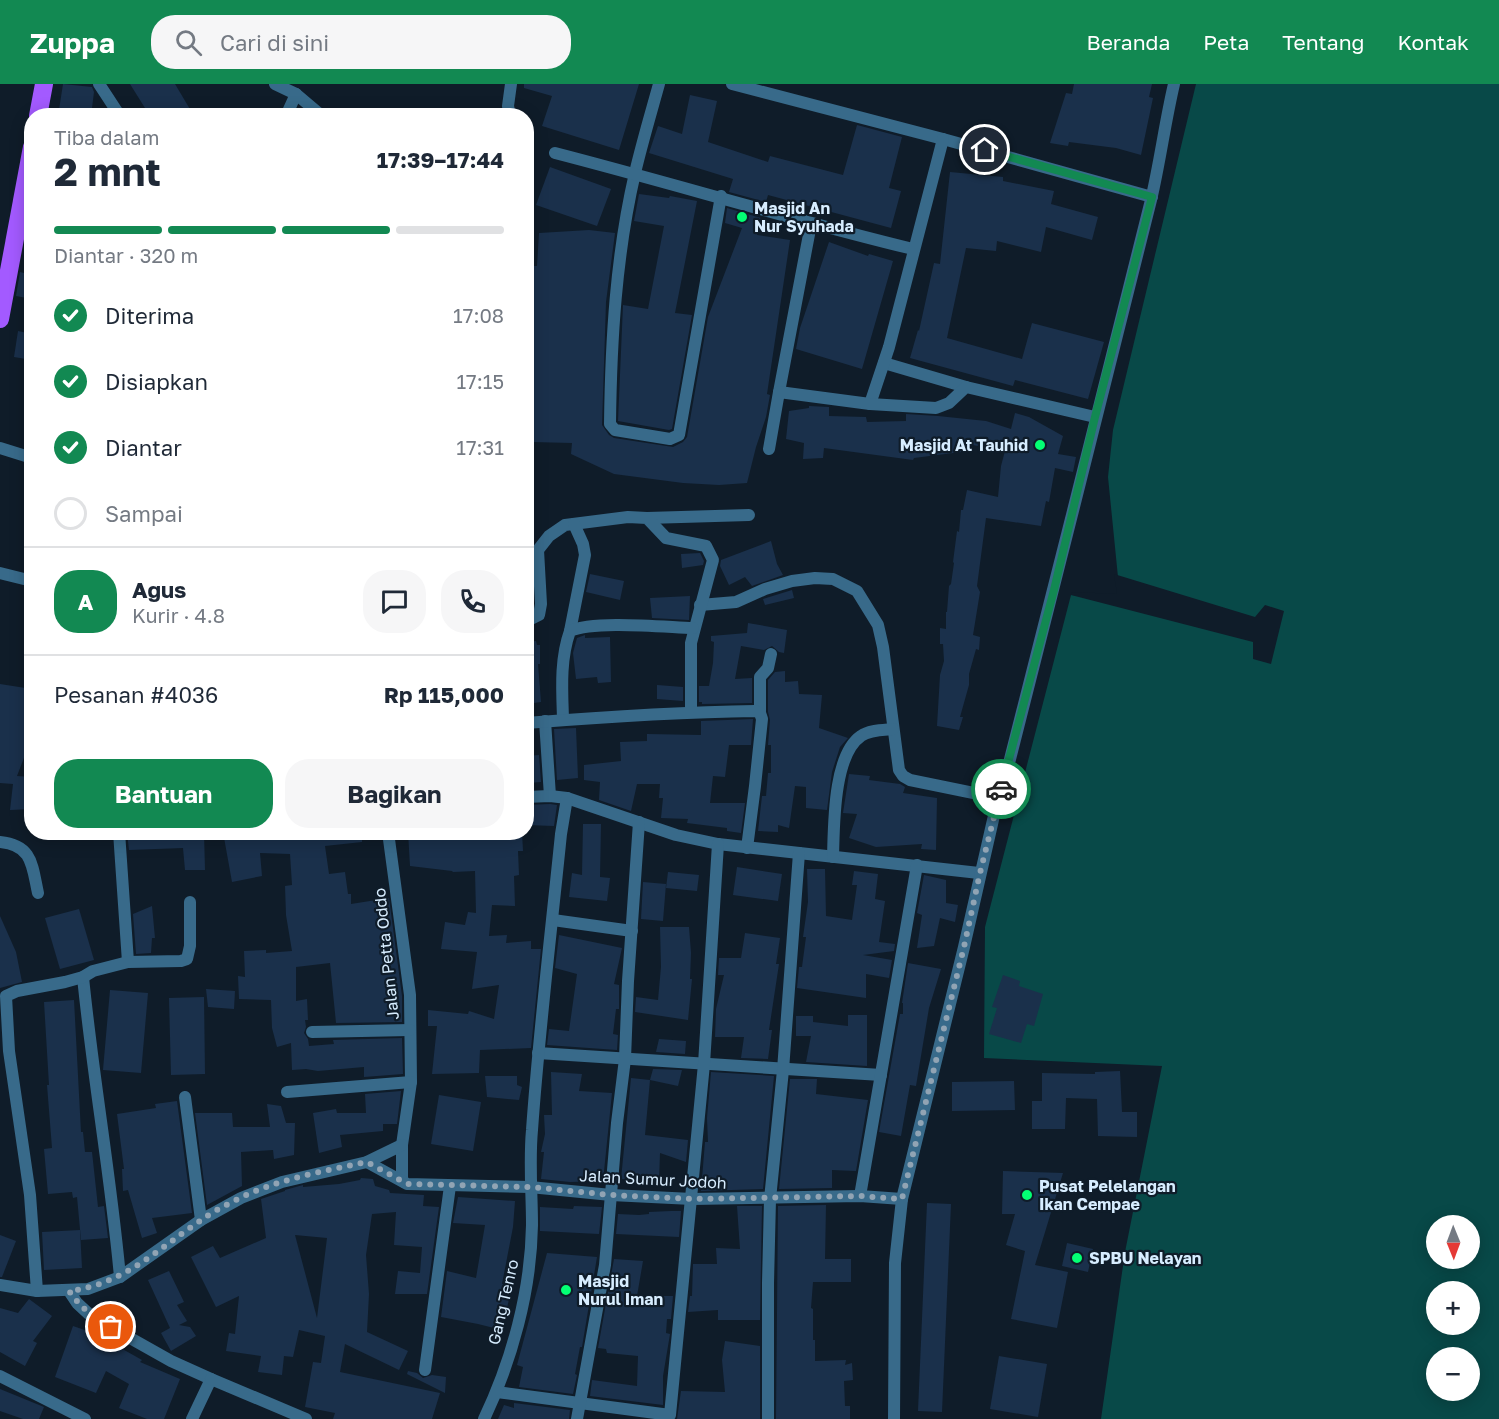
<!DOCTYPE html>
<html lang="id">
<head>
<meta charset="utf-8">
<style>
  :root { --surface:#fff; --page:#f6f6f7; --text:#1f2937; --muted:#747a83; --line:#e0e1e3; --accent:#128952 }
  body { margin:0; font-family:"Golos Text",sans-serif; background:var(--page); color:var(--text); height:100vh; display:flex; flex-direction:column; font-size:22px; white-space:nowrap }
  * { box-sizing:border-box; margin:0 }
  p { font-size:20px; color:var(--muted) }
  .icon { flex:none; width:33px; height:33px; fill:none; stroke:currentColor; stroke-width:2; stroke-linecap:round; stroke-linejoin:round }
  .map { position:relative; flex:1; overflow:hidden }
  .details { position:absolute; left:24px; top:24px; width:510px; height:732px; display:flex; flex-direction:column; background:var(--surface); border-radius:24px; box-shadow:0 3px 15px #0003 }
  .details>* { flex:none }
  .needle { width:39px; rotate:179deg }
  .buttons { position:absolute; left:1426px; top:1131px; display:grid; gap:12px }
  .buttons a { display:grid; place-items:center; width:54px; height:54px; border-radius:50%; background:var(--surface); box-shadow:0 3px 15px #0003; font-size:30px }
  .pin { position:absolute; display:grid; place-items:center; width:51px; height:51px; color:#fff; margin:-26px; border:3px solid #fff; border-radius:50%; box-shadow:0 2px 6px #0007 }
  .courier { position:absolute; display:grid; place-items:center; width:60px; height:60px; margin:-30px; border:4px solid #128952; border-radius:50%; background:#fff; color:#222; box-shadow:0 2px 8px #0007 }
  .headline em { font-style:normal; font-weight:700 }
  .headline div { display:flex; flex-direction:column-reverse }
  .headline { display:flex; align-items:center; justify-content:space-between; height:102px; padding:0 30px }
  h1 { font-size:39px; font-weight:700; line-height:45px }
  .bar { display:grid; grid-template-columns:repeat(4,1fr); gap:9px 6px; align-content:center; height:72px; padding:0 30px }
  .bar i { height:8px; border-radius:4px; background:var(--line) }
  .bar .selected { background:var(--accent) }
  .bar p { grid-column:span 4 }
  .line { display:flex; align-items:center; gap:15px; padding:0 30px; border-top:2px solid var(--line) }
  .line div { flex:1 }
  .round { display:grid; place-items:center; flex:none; width:63px; height:63px; border-radius:24px; background:var(--page) }
  ol { padding:0 30px; list-style:none }
  li { display:flex; align-items:center; gap:18px; height:66px }
  li p { margin-inline-start:auto }
  li .icon { padding:6px; border-radius:50%; background:var(--accent); color:#fff; stroke-width:4 }
  li:last-child { color:var(--muted) }
  li i { width:33px; height:33px; border:3px solid var(--line); border-radius:50% }
  .button { display:flex; gap:12px; margin-top:auto; padding:12px 30px }
  .button a { flex:1; height:69px; border-radius:24px; background:var(--accent); color:#fff; font-size:24px; font-weight:700; line-height:69px; text-align:center }
  .button a+a { background:var(--page); color:var(--text) }
  header { display:flex; align-items:center; gap:36px; box-sizing:border-box; height:84px; padding:0 30px; background:var(--accent); color:#fff }
  header strong { font-size:28px }
  nav { display:flex; gap:33px; margin-inline-start:auto; font-size:21px }
  .search { width:420px; height:54px; background:var(--page); display:flex; align-items:center; gap:15px; box-sizing:border-box; padding:0 21px; border-radius:24px; color:var(--muted); font-size:22px }
  .map>svg:first-child { display:block }
  .water { fill:#084948; fill-rule:evenodd }
  .pier { fill:#0f1c29 }
  .building { fill:#1a304b; fill-rule:evenodd }
  .lines { fill:none; stroke-linecap:round; stroke-linejoin:round }
  .minor { stroke:#386a8a; stroke-width:12 }
  .trunk { stroke:#a35aff; stroke-width:18 }
  .done { stroke:#91a4b4; stroke-width:6; stroke-dasharray:0 10.8 }
  .route { stroke:#128952; stroke-width:8 }
  .poi-dot { fill:#03ff74; stroke:#0f1c29; stroke-width:2 }
  .labels { text-anchor:middle; dominant-baseline:central; stroke-width:4.5; stroke-linejoin:round; paint-order:stroke }
  .poi-label { font-size:16px; font-weight:bold; fill:#d7edff; stroke:#0f1c29; text-anchor:start }
  .street-label { font-size:16px; fill:#d7edff; stroke:#0f1c29 }
</style>
</head>
<body>
<header>
<strong>Zuppa</strong>
<div class="search"><svg class="icon" aria-label="search" viewBox="0 0 24 24"><circle cx="10" cy="10" r="6"/><path d="M15 15l6 6"/></svg>Cari di sini</div>
<nav><a>Beranda</a><a>Peta</a><a>Tentang</a><a>Kontak</a></nav>
</header>
<div class="map">
<svg width="1499" height="1335" viewBox="0 0 1499 1335">
  <rect width="100%" height="100%" fill="#0f1c29"/>
  <path class="water" d="M1196,0H1499V1335H1101L1125,1168L1162,982L984,974L985,843L1071,511L1120,513L1108,393L1113,346ZM1437,1142H1470V1174H1437ZM1437,1208H1470V1240H1437ZM1437,1274H1470V1306H1437Z"/>
  <polygon class="pier" points="1114,490 1255,533 1265,521 1284,527 1271,580 1253,575 1253,558 1071,511 1072,508 1117,510"/>
  <g class="building">
    <polygon points="63,0 92,3 94,8 91,32 58,32"/>
    <polygon points="130,0 175,0 194,32 150,32"/>
    <polygon points="524,0 639,0 619,66 542,42 552,12 524,4"/>
    <polygon points="1074,0 1152,0 1149,13 1153,14 1141,71 1116,64 1069,58 1068,62 1050,59 1066,9 1072,10"/>
    <polygon points="690,11 717,17 708,58 768,78 770,72 843,91 857,41 902,53 889,104 901,107 891,144 768,111 766,118 729,108 733,95 649,69 658,42 682,50"/>
    <polygon points="550,83 611,105 597,142 536,121"/>
    <polygon points="950,88 1003,93 1003,97 1054,107 1051,120 1098,133 1092,156 1046,143 1041,168 997,157 996,167 966,164 947,254 1022,275 1032,239 1104,258 1088,315 1015,296 1013,302 910,274 918,246 919,247 934,179 940,180"/>
    <polygon points="639,110 669,114 670,112 697,117 675,229 692,231 672,345 669,346 618,337 623,221 648,225 664,142 634,137"/>
    <polygon points="727,124 761,134 757,151 790,156 767,310 770,311 766,333 756,363 747,399 719,401 683,399 614,390 571,370 572,359 532,358 528,341 532,341 534,286 526,286 526,219 530,219 533,182 537,182 539,149 589,146 615,149 606,218 602,341 609,351 614,354 673,363 683,358 687,353 708,233 742,144 725,139"/>
    <polygon points="829,158 868,172 869,170 893,177 862,285 796,265 800,244"/>
    <polygon points="20,188 32,191 32,215 16,212"/>
    <polygon points="18,247 32,250 32,276 14,273"/>
    <polygon points="809,322 829,323 829,332 866,333 867,338 906,337 906,330 938,332 986,337 1011,345 1015,329 1029,333 1063,352 1058,370 1076,373 1073,388 1055,384 1049,418 1046,417 1041,442 986,434 977,502 980,508 973,551 980,553 979,566 976,565 969,590 969,601 960,633 963,633 959,646 937,642 940,591 944,577 943,560 940,560 940,544 946,545 946,528 947,528 949,502 951,500 954,479 953,478 957,447 959,448 961,426 963,426 967,406 998,413 1001,382 1005,367 962,359 961,368 914,374 913,376 824,364 823,374 803,375 804,359 786,355 789,327 809,324"/>
    <polygon points="771,457 777,480 783,491 752,502 745,493 729,501 720,482 721,476"/>
    <polygon points="700,469 704,477 703,481 682,484 681,470"/>
    <polygon points="590,490 624,497 620,516 586,508"/>
    <polygon points="792,506 794,514 765,521 763,515"/>
    <polygon points="690,512 689,536 652,534 650,514"/>
    <polygon points="748,539 787,546 784,569 779,568 772,562 764,566 741,562 735,595 752,594 752,619 702,620 702,618 699,618 699,602 709,602 713,579 714,558 711,557 711,552 747,549"/>
    <polygon points="585,551 585,554 610,553 611,598 598,599 597,593 576,595 573,569 577,554"/>
    <polygon points="536,557 537,561 540,561 540,580 538,580 541,618 526,620 526,558"/>
    <polygon points="785,587 785,598 798,597 799,610 822,611 819,644 848,654 840,663 832,688 827,726 806,724 806,703 795,702 789,744 778,741 778,748 758,747 762,712 766,712 768,689 771,689 771,661 768,661 770,636 768,628 768,596 775,588"/>
    <polygon points="0,600 32,605 32,653 17,692 32,693 32,725 10,726 13,700 0,699"/>
    <polygon points="657,601 683,603 683,617 657,615"/>
    <polygon points="753,635 751,661 729,661 725,693 713,692 710,719 745,719 741,749 727,747 727,744 687,739 688,735 661,734 663,714 659,714 660,700 637,700 631,727 599,716 600,698 584,696 584,681 621,677 620,658 647,657 647,650 701,651 701,637"/>
    <polygon points="576,644 578,694 557,696 554,645"/>
    <polygon points="539,671 541,698 528,699 527,672"/>
    <polygon points="849,690 870,692 869,696 900,700 905,703 903,709 937,714 936,766 921,765 922,760 876,763 849,754 857,730 843,729"/>
    <polygon points="550,720 557,721 554,742 526,741 526,721"/>
    <polygon points="583,740 601,740 600,793 610,794 607,817 569,813 572,789 582,791"/>
    <polygon points="127,748 204,748 205,786 185,786 183,764 129,766"/>
    <polygon points="223,748 362,748 362,758 325,762 329,790 345,788 348,810 351,810 351,820 389,814 402,912 402,938 336,939 330,879 296,883 296,917 307,915 308,936 305,936 306,943 304,949 308,955 309,962 334,960 333,956 402,954 403,990 364,993 364,983 318,987 306,985 292,986 291,959 277,963 272,944 271,916 239,915 238,892 245,893 244,867 266,866 266,869 292,867 286,831 285,802 292,801 290,770 260,769 262,792 232,798"/>
    <polygon points="408,748 522,748 523,767 518,767 519,791 514,792 515,822 492,821 489,852 507,851 506,859 531,857 531,865 541,865 531,964 480,966 479,989 432,990 437,942 428,942 428,926 468,930 469,927 494,935 499,901 472,905 477,868 441,865 445,838 465,841 468,828 476,829 475,787 453,788 452,787 410,782"/>
    <polygon points="737,783 782,790 778,817 733,811"/>
    <polygon points="807,785 825,785 826,832 852,836 857,801 852,801 854,787 878,790 875,815 885,817 879,858 895,860 894,867 863,871 892,876 889,894 866,890 866,914 797,904 799,883 802,883 806,853 803,853 808,818"/>
    <polygon points="668,788 699,791 697,807 666,804"/>
    <polygon points="924,791 946,796 946,819 958,821 955,838 940,834 934,862 917,864 922,831 917,829"/>
    <polygon points="643,798 666,800 663,837 641,835"/>
    <polygon points="152,822 155,854 152,854 151,869 136,870 133,830"/>
    <polygon points="79,825 94,876 60,885 45,834"/>
    <polygon points="0,832 16,868 22,898 0,904"/>
    <polygon points="660,843 689,843 691,869 690,895 692,895 688,936 635,928 636,913 658,916 661,883"/>
    <polygon points="745,849 780,854 776,880 779,880 769,946 772,946 768,975 741,974 744,953 715,953 716,925 724,891 718,891 719,874 741,874"/>
    <polygon points="559,851 622,864 614,900 619,901 619,925 616,925 613,950 618,951 617,966 547,961 549,945 569,947 577,890 555,884"/>
    <polygon points="908,879 941,885 929,924 916,1002 910,1001 901,1052 879,1048 900,930 903,930 903,919 902,919"/>
    <polygon points="1003,891 1020,897 1019,902 1043,910 1034,942 1027,940 1021,959 989,950 997,924 992,923"/>
    <polygon points="206,905 235,907 234,925 208,923"/>
    <polygon points="110,906 148,909 141,989 103,986"/>
    <polygon points="204,913 205,990 171,991 169,914"/>
    <polygon points="74,916 81,1048 83,1048 85,1068 92,1068 98,1123 104,1122 108,1154 81,1156 77,1113 73,1114 72,1108 48,1110 44,1065 52,1064 47,1001 49,1001 44,918"/>
    <polygon points="848,931 867,931 867,982 806,978 811,952 796,952 796,932 813,932 813,938 848,942"/>
    <polygon points="659,955 686,957 685,970 656,968"/>
    <polygon points="653,985 682,986 678,1002 650,996"/>
    <polygon points="1120,987 1122,1028 1137,1028 1137,1053 1098,1052 1097,1015 1066,1014 1065,1045 1032,1045 1032,1017 1042,1017 1042,989 1095,990 1095,988"/>
    <polygon points="551,988 582,990 579,1007 612,1009 603,1097 570,1098 541,1095 544,1068 541,1068 545,1050 544,1031 552,1031"/>
    <polygon points="711,988 774,992 763,1105 701,1107 705,1058 708,1058 707,1034"/>
    <polygon points="485,992 517,992 517,1001 522,1003 519,1016 487,1013"/>
    <polygon points="631,994 650,996 645,1051 688,1056 686,1078 660,1069 659,1098 621,1095"/>
    <polygon points="790,995 817,995 816,1010 868,1016 856,1087 832,1086 832,1104 779,1105"/>
    <polygon points="1014,997 1015,1026 952,1027 952,998"/>
    <polygon points="401,1007 397,1040 383,1040 383,1047 340,1051 342,1063 319,1069 313,1029 336,1025 337,1029 366,1029 365,1010"/>
    <polygon points="439,1011 481,1018 473,1067 431,1060"/>
    <polygon points="177,1017 192,1129 152,1134 157,1149 142,1154 128,1106 123,1107 122,1085 124,1085 117,1030 156,1024 155,1020"/>
    <polygon points="267,1020 281,1022 286,1039 295,1039 294,1071 274,1075 273,1066 241,1068 242,1102 207,1121 195,1029 232,1029 233,1043 270,1043"/>
    <polygon points="1003,1087 1063,1089 1035,1181 1068,1188 1057,1244 1011,1235 1025,1167 1006,1161 1015,1130 1002,1130"/>
    <path d="M361,1094L373,1095L375,1102L389,1106L390,1109L424,1111L423,1122L439,1123L427,1210H395L398,1187L420,1189L422,1163L394,1161L396,1128L372,1130L366,1171L369,1210L367,1248L408,1267L399,1286L345,1260L340,1288L440,1309L432,1335H333L335,1329L305,1323L313,1278L321,1279L325,1252L299,1246L293,1273L284,1272L282,1291L258,1288L261,1272L226,1267L229,1249L235,1250L239,1212L216,1223L191,1173L213,1162L220,1174L266,1154L261,1115L285,1107V1106L303,1101V1103L339,1100L360,1096ZM295,1151L327,1154L317,1234Z"/>
    <polygon points="458,1113 515,1117 513,1143 502,1200 512,1202 502,1246 478,1240 441,1233 447,1187 476,1194 485,1141 453,1139"/>
    <polygon points="927,1119 951,1120 942,1328 918,1327"/>
    <polygon points="826,1121 825,1175 851,1175 851,1198 813,1198 811,1224 813,1225 813,1256 815,1256 815,1277 846,1276 845,1281 852,1279 853,1296 844,1297 845,1322 850,1322 850,1335 776,1335 778,1122"/>
    <polygon points="574,1122 602,1123 599,1150 540,1147 540,1123 573,1125"/>
    <polygon points="737,1122 762,1122 760,1236 718,1236 718,1226 688,1228 690,1212 692,1212 693,1180 717,1180 716,1164 740,1165"/>
    <polygon points="671,1127 681,1127 679,1153 616,1150 618,1130 639,1131 649,1130 649,1128"/>
    <polygon points="80,1146 82,1184 44,1186 42,1148"/>
    <polygon points="0,1151 16,1157 2,1193 0,1193"/>
    <polygon points="1067,1159 1093,1165 1088,1188 1062,1182"/>
    <polygon points="547,1169 597,1173 582,1263 580,1263 575,1290 577,1291 573,1310 519,1303 523,1283 517,1281"/>
    <polygon points="614,1175 643,1177 637,1212 673,1212 671,1235 667,1235 666,1249 670,1250 663,1292 663,1321 590,1312 592,1296 637,1302 638,1272 607,1269 606,1265 598,1264"/>
    <polygon points="169,1187 184,1218 177,1221 187,1237 179,1241 190,1243 196,1252 171,1267 161,1249 170,1244 148,1196"/>
    <polygon points="29,1215 52,1232 33,1257 37,1259 25,1282 0,1268 0,1224 18,1229"/>
    <polygon points="73,1242 111,1255 110,1258 142,1276 140,1278 180,1295 164,1335 147,1335 119,1324 129,1300 106,1287 96,1309 55,1293"/>
    <polygon points="725,1257 760,1262 760,1335 677,1335 681,1307 725,1308 722,1276"/>
    <polygon points="999,1272 1047,1280 1038,1333 990,1325"/>
    <polygon points="408,1287 417,1289 423,1294 432,1291 446,1293 445,1309 407,1290"/>
    <polygon points="0,1305 44,1323 39,1335 23,1335 0,1327"/>
    <polygon points="514,1319 570,1326 569,1335 498,1335 504,1321 514,1324"/>
  </g>
  <g class="lines">
    <g class="minor">
      <polyline points="99,0 120,32"/>
      <polyline points="275,0 296,10 322,32"/>
      <path d="M659,0C651,29 642,59 635,89C616,171 611,256 610,340L615,346L670,355L679,351L721,112"/>
      <polyline points="732,0 943,55 1152,113"/>
      <polyline points="286,32 296,10"/>
      <polyline points="510,32 508,22 511,0"/>
      <path d="M555,69C675,100 793,136 913,165"/>
      <polyline points="884,279 966,303"/>
      <polyline points="779,308 811,140"/>
      <polyline points="870,320 889,263 943,55"/>
      <polyline points="0,364 32,374"/>
      <polyline points="769,365 779,308 870,320 936,324 949,319 966,303 1095,333"/>
      <polyline points="647,434 749,431"/>
      <polyline points="0,489 32,497"/>
      <polyline points="526,506 529,536 526,536"/>
      <polyline points="700,521 736,518 765,505 792,497 815,494 833,495 857,507 878,541 883,563 899,686 903,692 910,696 998,714"/>
      <polyline points="529,536 539,531 541,520 538,466 549,452 565,441 628,433 647,434 666,454 706,462 713,476 691,559 691,628"/>
      <polyline points="570,547 585,471 583,460 574,440"/>
      <polyline points="760,629 760,593 768,584 771,570"/>
      <path d="M563,634C562,605 560,575 570,547C594,536 664,543 693,544"/>
      <polyline points="545,637 550,712"/>
      <path d="M526,639C603,633 679,628 755,627L760,629L762,635L755,702L747,764"/>
      <polyline points="526,713 550,712 567,714 676,751 718,760 979,789"/>
      <polyline points="119,748 128,878"/>
      <polyline points="388,748 410,911 411,998 402,1061 402,1095 404,1098"/>
      <path d="M0,758C33,761 32,782 38,809"/>
      <path d="M833,773C834,742 833,671 861,652C869,646 883,646 893,645"/>
      <polyline points="553,836 632,847"/>
      <path d="M83,893C93,994 111,1093 120,1193"/>
      <polyline points="312,948 410,946"/>
      <polyline points="538,969 881,991"/>
      <polyline points="287,1008 411,998"/>
      <polyline points="185,1013 201,1136"/>
      <polyline points="367,1078 407,1100 530,1103 611,1111 692,1115 860,1112 902,1115"/>
      <polyline points="860,1112 917,781"/>
      <polyline points="0,1201 37,1207 88,1205 120,1193 201,1136 241,1114 282,1098 367,1078 402,1061"/>
      <polyline points="37,1207 30,1111 9,967 6,912 17,907 65,898 83,893 93,887 128,878 181,877 187,875 190,862 190,818"/>
      <polyline points="69,1207 77,1219 91,1232 171,1277 211,1295 192,1335"/>
      <polyline points="425,1286 450,1102"/>
      <polyline points="0,1292 85,1335"/>
      <polyline points="211,1295 306,1335"/>
      <polyline points="497,1308 670,1331 704,980 718,760"/>
      <path d="M484,1335C512,1276 531,1207 532,1141C532,1110 529,1078 532,1046C539,947 551,849 561,750L567,714"/>
      <polyline points="577,1335 605,1181 617,1039 625,975 628,897 639,738"/>
      <polyline points="768,1335 768,1199 770,1115 783,986 799,769"/>
      <path d="M894,1335L895,1179L902,1115L964,863L998,714L1006,691C1055,500 1103,307 1151,116C1160,78 1165,38 1174,0"/>
    </g>
    <g class="trunk">
      <polyline points="38,32 44,0"/>
      <polyline points="0,235 32,63"/>
    </g>
  </g>
  <g class="lines">
    <path class="done" d="M111,1243C93,1233 81,1224 69,1207C122,1201 157,1166 200,1137C212,1128 226,1121 240,1114C279,1095 324,1087 367,1078L407,1100L530,1103L611,1111L692,1115L860,1112L902,1115L964,863L980,789L1001,705"/>
    <polyline class="route" points="985,66 1152,113 1095,333 1054,506 1001,705"/>
  </g>
  <g class="poi-dot">
    <circle cx="742" cy="133" r="6"/>
    <circle cx="1040" cy="361" r="6"/>
    <circle cx="1027" cy="1111" r="6"/>
    <circle cx="1077" cy="1174" r="6"/>
    <circle cx="566" cy="1206" r="6"/>
  </g>
  <g class="labels">
    <g class="poi-label">
      <text x="754" y="124">Masjid An<tspan x="754" dy="18">Nur Syuhada</tspan></text>
      <text x="1028" y="361" text-anchor="end">Masjid At Tauhid</text>
      <text x="1039" y="1102">Pusat Pelelangan<tspan x="1039" dy="18">Ikan Cempae</tspan></text>
      <text x="1089" y="1174">SPBU Nelayan</text>
      <text x="578" y="1197">Masjid<tspan x="578" dy="18">Nurul Iman</tspan></text>
    </g>
    <g class="street-label">
      <text transform="translate(386 870) rotate(-96)">Jalan Petta Oddo</text>
      <text transform="translate(653 1095) rotate(3)">Jalan Sumur Jodoh</text>
      <text transform="translate(503 1218) rotate(-77)">Gang Tenro</text>
    </g>
  </g>
</svg>
<div class="buttons">
<a><svg class="needle" viewBox="-14 -14 28 28"><path d="M0-13l5 13h-10z" fill="#e53935"/><path d="M0 13l5-13h-10z" fill="#747a83"/></svg></a>
<a>+</a>
<a>−</a>
</div>
<div class="pin" style="left:111px;top:1243px;background:#ea580c"><svg class="icon" aria-label="bag" viewBox="0 0 24 24"><path d="M5 8h14l-1 12H6zM9 8a3 3 0 0 1 6 0"/></svg></div>
<div class="pin" style="left:985px;top:66px;background:#1f2937"><svg class="icon" aria-label="home" viewBox="0 0 24 24"><path d="M3 11l9-7 9 7M6 9v11h12V9"/></svg></div>
<div class="courier" style="left:1001px;top:705px"><svg class="icon" aria-label="car" viewBox="0 0 24 24"><path d="M5 17H2v-5l4-1 3-4h7l3 4 3 1v5h-3M9 17h6M6 11h13"/><circle cx="7" cy="17" r="2"/><circle cx="17" cy="17" r="2"/></svg></div>
<section class="details">
<div class="headline"><div><h1>2 mnt</h1><p>Tiba dalam</p></div><em>17:39–17:44</em></div>
<div class="bar"><i class="selected"></i><i class="selected"></i><i class="selected"></i><i></i><p>Diantar · 320 m</p></div>
<ol>
<li><svg class="icon" aria-label="check" viewBox="0 0 24 24"><path d="M5 12l5 5 9-10"/></svg>Diterima<p>17:08</p></li>
<li><svg class="icon" aria-label="check" viewBox="0 0 24 24"><path d="M5 12l5 5 9-10"/></svg>Disiapkan<p>17:15</p></li>
<li><svg class="icon" aria-label="check" viewBox="0 0 24 24"><path d="M5 12l5 5 9-10"/></svg>Diantar<p>17:31</p></li>
<li><i></i>Sampai</li>
</ol>
<div class="line" style="height:108px"><b class="round" style="background:var(--accent);color:#fff">A</b><div><b>Agus</b><p>Kurir · 4.8</p></div><a class="round"><svg class="icon" aria-label="chat" viewBox="0 0 24 24"><path d="M4 5h16v11H9l-5 4z"/></svg></a><a class="round"><svg class="icon" aria-label="phone" viewBox="0 0 24 24"><path d="M5 4h4l2 5-3 2q2 4 5 5l2-3 5 2v4C11 20 4 13 5 4z"/></svg></a></div>
<div class="line" style="height:78px"><div>Pesanan #4036</div><b>Rp 115,000</b></div>
<div class="button"><a>Bantuan</a><a>Bagikan</a></div>
</section>
</div>
</body>
</html>
